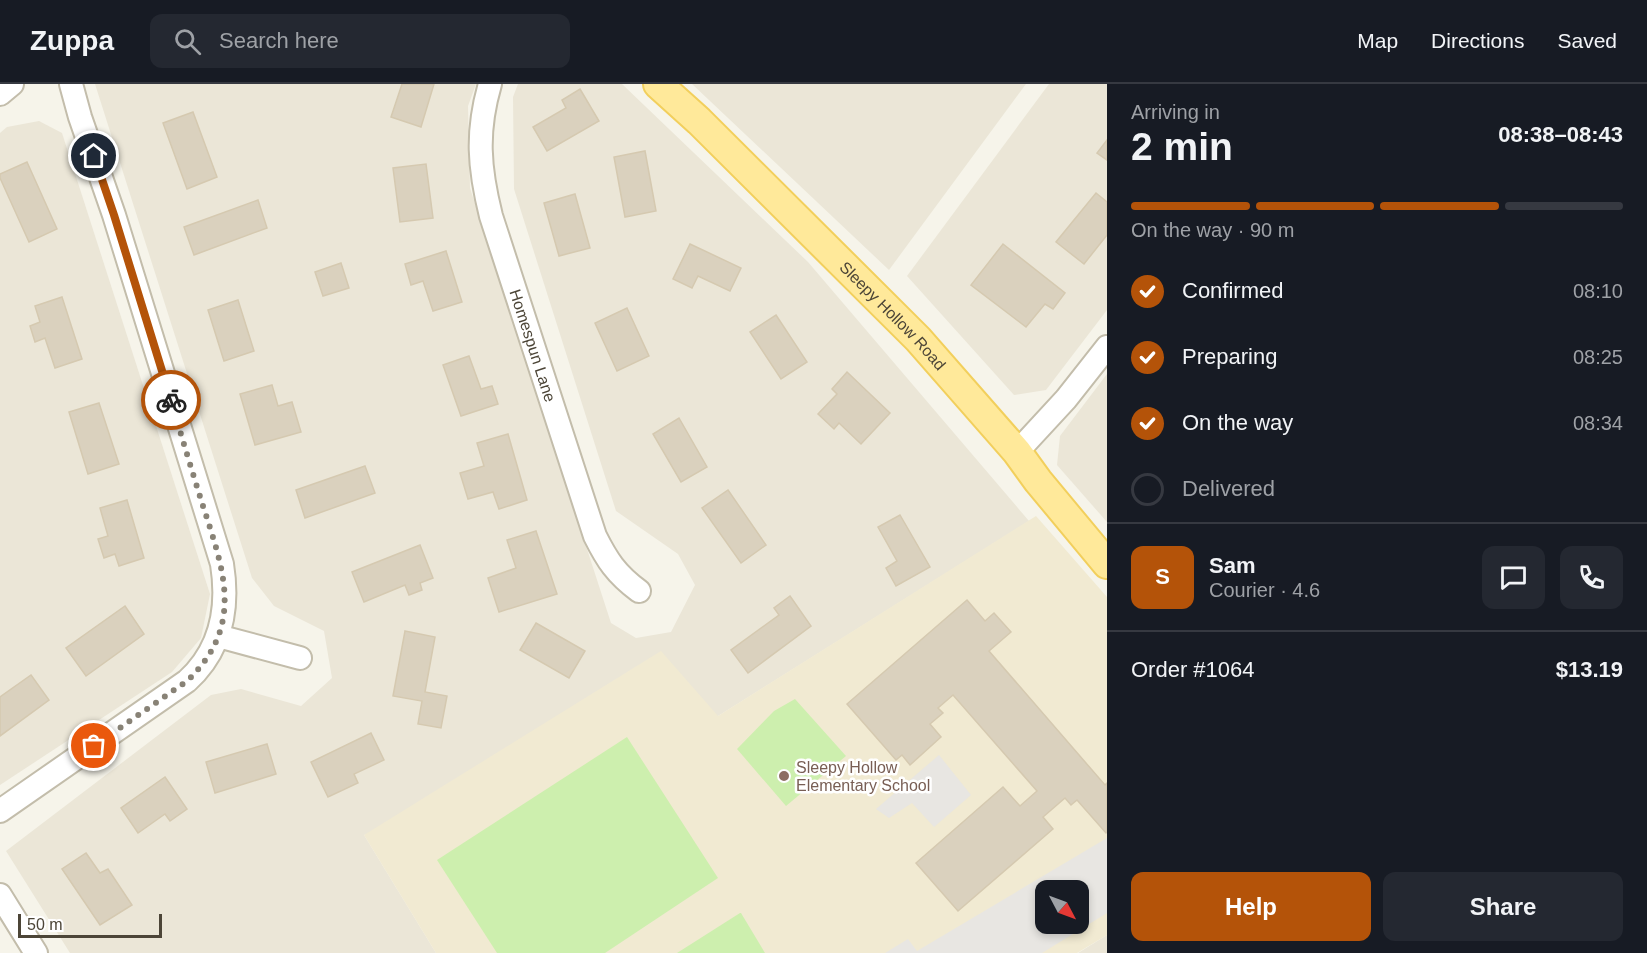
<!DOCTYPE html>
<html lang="en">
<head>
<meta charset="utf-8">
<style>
  :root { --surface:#171b24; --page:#242831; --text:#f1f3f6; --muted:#9ea1a6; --line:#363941; --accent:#b45309 }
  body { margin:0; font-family:Helvetica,sans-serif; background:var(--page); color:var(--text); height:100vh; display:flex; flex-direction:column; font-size:22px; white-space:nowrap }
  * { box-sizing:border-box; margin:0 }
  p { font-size:20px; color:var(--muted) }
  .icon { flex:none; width:33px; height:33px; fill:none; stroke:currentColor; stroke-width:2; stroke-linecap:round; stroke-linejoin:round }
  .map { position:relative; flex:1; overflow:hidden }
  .details { display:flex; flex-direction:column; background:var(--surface); width:540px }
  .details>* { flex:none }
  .needle { width:39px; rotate:131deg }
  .tools { position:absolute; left:1035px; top:796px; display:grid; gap:12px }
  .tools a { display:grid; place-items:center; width:54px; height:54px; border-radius:12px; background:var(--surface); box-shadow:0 3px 9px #0003; font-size:30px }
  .scale { position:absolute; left:18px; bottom:15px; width:144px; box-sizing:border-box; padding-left:6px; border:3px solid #4c4537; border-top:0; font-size:16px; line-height:21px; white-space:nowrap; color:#4c4537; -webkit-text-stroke:4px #fff; paint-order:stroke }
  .pin { position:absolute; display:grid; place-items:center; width:51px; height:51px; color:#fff; margin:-26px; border:3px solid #fff; border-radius:50%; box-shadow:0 2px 6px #0007 }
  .courier { position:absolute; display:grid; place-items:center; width:60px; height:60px; margin:-30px; border:4px solid #b45309; border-radius:50%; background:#fff; color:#222; box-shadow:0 2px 8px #0007 }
  .overview em { font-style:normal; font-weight:700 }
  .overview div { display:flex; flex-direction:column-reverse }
  .overview { display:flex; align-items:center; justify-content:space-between; height:102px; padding:0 24px }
  h1 { font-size:39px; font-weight:700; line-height:45px }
  .bar { display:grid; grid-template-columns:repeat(4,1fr); gap:9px 6px; align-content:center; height:72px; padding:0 24px }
  .bar i { height:8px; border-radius:4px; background:var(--line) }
  .bar .active { background:var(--accent) }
  .bar p { grid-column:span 4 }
  .line { display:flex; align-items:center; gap:15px; padding:0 24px; border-top:2px solid var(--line) }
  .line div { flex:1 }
  .round { display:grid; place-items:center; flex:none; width:63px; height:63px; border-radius:12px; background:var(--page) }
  ol { padding:0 24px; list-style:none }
  li { display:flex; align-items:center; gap:18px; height:66px }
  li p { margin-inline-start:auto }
  li .icon { padding:6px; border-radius:50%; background:var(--accent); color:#fff; stroke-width:4 }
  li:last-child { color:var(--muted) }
  li i { width:33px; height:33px; border:3px solid var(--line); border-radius:50% }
  .action { display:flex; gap:12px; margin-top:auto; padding:12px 24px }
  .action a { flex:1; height:69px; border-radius:12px; background:var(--accent); color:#fff; font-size:24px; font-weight:700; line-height:69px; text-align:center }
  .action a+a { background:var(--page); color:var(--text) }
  header { display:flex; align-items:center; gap:36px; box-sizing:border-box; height:84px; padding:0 30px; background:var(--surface); border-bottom:2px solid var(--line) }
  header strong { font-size:28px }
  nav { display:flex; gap:33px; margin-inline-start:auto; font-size:21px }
  .search { width:420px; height:54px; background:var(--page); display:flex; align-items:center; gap:15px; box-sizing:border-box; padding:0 21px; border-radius:12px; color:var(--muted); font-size:22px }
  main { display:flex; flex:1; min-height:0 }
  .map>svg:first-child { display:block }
  .residential { fill:#ebe6d7 }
  .education { fill:#f1ead2; fill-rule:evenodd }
  .green { fill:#cdefae }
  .parking { fill:#e8e6e2; fill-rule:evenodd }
  .building { fill:#dad1be; stroke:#d5c9b0; stroke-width:1.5 }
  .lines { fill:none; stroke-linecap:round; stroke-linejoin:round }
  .minor-casing { stroke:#c3bdab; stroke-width:26 }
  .major-casing { stroke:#f2cf5c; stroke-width:32 }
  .minor { stroke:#fff; stroke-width:22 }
  .major { stroke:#ffe99a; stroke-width:28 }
  .done { stroke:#888276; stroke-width:6; stroke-dasharray:0 10.8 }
  .route { stroke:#b45309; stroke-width:8 }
  .education-dot { fill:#8d6e63; stroke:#fff; stroke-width:2 }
  .labels { text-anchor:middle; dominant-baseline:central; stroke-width:5; stroke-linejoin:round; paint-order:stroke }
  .street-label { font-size:16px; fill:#4c4537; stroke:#fff }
  .education-label { font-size:16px; fill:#785e54; stroke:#fff; text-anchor:start }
</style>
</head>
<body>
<header>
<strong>Zuppa</strong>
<div class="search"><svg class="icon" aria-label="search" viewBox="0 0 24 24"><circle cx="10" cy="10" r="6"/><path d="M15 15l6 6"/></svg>Search here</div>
<nav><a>Map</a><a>Directions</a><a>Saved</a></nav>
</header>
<main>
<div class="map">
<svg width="1107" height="869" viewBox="0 0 1107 869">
  <rect width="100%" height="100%" fill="#f6f4ea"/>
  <g class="residential">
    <polygon points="95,0 476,0 468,22 470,104 611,539 636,554 671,548 695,501 678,470 616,427 514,105 513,13 518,0 622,0 808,178 1029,437 718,632 364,751 436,869 70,869 6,767 211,611 241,605 301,622 332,594 324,547 274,522 252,494"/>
    <polygon points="692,0 1026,0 889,186"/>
    <polygon points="1049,0 1107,0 1107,226 1046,306 1014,311 907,192"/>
    <polygon points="39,37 62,49 210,510 201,554 172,588 0,701 0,49 7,43"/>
    <polygon points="1107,290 1107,438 1057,381 1060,352"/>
    <polygon points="1107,851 1107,869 1078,869"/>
  </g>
  <path class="education" d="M1036,432L1107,513V851L1077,869H436L364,751L661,567L718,632ZM1046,807H1078V840H1046Z"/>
  <g class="green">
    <polygon points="795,615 846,672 786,722 737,665 774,627"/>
    <polygon points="627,653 718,794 605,869 497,869 437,776"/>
    <polygon points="741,829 765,869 677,869 740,829"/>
  </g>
  <g class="parking">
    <polygon points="939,671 971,711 934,743 912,719 889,734 876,725"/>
    <path d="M1107,754V829L1042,869H885L908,855L917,867ZM1046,807H1078V840H1046Z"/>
  </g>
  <g class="building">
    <polygon points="402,0 434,0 421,43 391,33"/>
    <polygon points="580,5 599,37 547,67 533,43 566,24 562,16"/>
    <polygon points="193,28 217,93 187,105 163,39"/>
    <polygon points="1107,56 1107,76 1097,69"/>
    <polygon points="645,67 656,127 625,133 614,73"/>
    <polygon points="27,78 57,145 29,158 0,94 0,90"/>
    <polygon points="426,80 433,134 400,138 393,84"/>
    <polygon points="1096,109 1107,118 1107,151 1084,180 1056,158"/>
    <polygon points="575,110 590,164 559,172 544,119"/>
    <polygon points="258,116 267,144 194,171 184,143"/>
    <polygon points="690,160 741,184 730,207 698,192 692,204 673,195"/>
    <polygon points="1003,160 1065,209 1053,225 1045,220 1026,243 971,201"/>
    <polygon points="446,167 462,218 433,227 423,197 411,201 405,180"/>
    <polygon points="341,179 349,204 323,212 315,188"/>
    <polygon points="62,213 82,275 55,284 45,254 35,258 30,242 40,238 35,222"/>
    <polygon points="238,216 254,267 224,277 208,226"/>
    <polygon points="627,224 649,272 617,287 595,239"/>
    <polygon points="776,231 807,278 781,295 750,248"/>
    <polygon points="469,272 481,305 492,302 498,320 461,332 443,281"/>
    <polygon points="847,288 890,329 861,360 839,339 834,345 818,330 837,310 832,305"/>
    <polygon points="272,301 278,322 292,318 301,348 255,361 240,310"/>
    <polygon points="99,319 119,380 88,390 69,328"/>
    <polygon points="679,334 707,383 681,398 653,350"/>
    <polygon points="508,350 527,416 499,425 493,408 468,415 460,389 484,382 477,359"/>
    <polygon points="365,382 375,409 305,434 296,406"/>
    <polygon points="728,406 766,461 741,479 702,424"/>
    <polygon points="127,416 144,474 119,482 115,470 104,474 98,455 108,452 100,424"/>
    <polygon points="900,431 930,483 896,502 886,484 897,477 878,443"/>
    <polygon points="536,447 557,510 499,528 488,494 516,484 507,456"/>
    <polygon points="420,461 433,494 420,499 422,506 409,511 405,501 364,518 352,488"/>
    <polygon points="790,512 811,542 748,589 731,566 779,531 774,524"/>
    <polygon points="967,516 985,537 994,529 1011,548 989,567 1105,701 1107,699 1107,748 1106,749 1077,716 1071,721 1065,714 1043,733 1053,745 958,827 916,779 1003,703 1020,722 1037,707 953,611 938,624 943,629 930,640 941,653 910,681 902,671 896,676 847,620"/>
    <polygon points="125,522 144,550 86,592 66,564"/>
    <polygon points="536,539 585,567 569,594 520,566"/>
    <polygon points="405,547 435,553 425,608 447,612 441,644 418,640 422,617 393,612"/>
    <polygon points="31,591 49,616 0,652 0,613"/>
    <polygon points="371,649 384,676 354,690 358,699 328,713 311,678"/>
    <polygon points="267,660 276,690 215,709 206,678"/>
    <polygon points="165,693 187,725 170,737 165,730 138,749 121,724"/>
    <polygon points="86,769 100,789 108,785 132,821 100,841 62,785"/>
  </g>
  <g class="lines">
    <g class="minor-casing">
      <g id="minor">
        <path id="s1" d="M490,0C476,48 479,84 491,132L595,452C607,476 616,490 639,507"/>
        <polyline points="0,10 12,0"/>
        <polyline points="1017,368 1066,315 1107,263"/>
        <polyline points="218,552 300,574"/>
        <path d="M0,727L187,597C221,566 229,524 222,480L114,131L80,33L71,0"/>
        <polyline points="0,811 36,869"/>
      </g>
    </g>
    <g class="major-casing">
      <g id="major">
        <path id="s2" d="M658,0L699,37L918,255L1017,368L1038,397L1107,480"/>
      </g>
    </g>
    <use href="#minor" class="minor"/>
    <use href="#major" class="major"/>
  </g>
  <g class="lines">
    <path class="done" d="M94,662L187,597C245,542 224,487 203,422C192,387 181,351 171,316"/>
    <polyline class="route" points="94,72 114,131 171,316"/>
  </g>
  <circle class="education-dot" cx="784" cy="692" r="6"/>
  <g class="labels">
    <g class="street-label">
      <text stroke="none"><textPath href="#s2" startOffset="330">Sleepy Hollow Road</textPath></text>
      <text stroke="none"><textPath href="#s1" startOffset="270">Homespun Lane</textPath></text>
    </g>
    <g class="education-label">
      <text x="796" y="683">Sleepy Hollow<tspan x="796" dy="18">Elementary School</tspan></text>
    </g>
  </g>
</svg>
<div class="tools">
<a><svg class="needle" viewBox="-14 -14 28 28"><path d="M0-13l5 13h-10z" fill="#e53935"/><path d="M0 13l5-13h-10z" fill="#9ea1a6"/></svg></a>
</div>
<div class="scale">50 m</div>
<div class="pin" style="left:94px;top:662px;background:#ea580c"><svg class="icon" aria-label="bag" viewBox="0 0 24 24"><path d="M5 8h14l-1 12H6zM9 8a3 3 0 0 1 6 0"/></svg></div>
<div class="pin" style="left:94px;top:72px;background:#1f2937"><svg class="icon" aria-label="home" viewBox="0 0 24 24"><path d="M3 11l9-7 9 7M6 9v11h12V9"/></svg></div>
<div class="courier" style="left:171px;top:316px"><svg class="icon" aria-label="bike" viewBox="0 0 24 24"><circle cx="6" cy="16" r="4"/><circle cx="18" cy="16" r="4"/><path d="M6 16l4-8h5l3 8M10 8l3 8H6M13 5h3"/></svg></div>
</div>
<section class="details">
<div class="overview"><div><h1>2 min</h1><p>Arriving in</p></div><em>08:38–08:43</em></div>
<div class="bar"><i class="active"></i><i class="active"></i><i class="active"></i><i></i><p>On the way · 90 m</p></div>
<ol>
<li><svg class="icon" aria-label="check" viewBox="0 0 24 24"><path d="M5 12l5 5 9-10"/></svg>Confirmed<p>08:10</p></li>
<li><svg class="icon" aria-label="check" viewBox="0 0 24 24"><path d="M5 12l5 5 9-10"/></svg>Preparing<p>08:25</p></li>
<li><svg class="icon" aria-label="check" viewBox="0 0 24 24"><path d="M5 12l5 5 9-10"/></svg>On the way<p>08:34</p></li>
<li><i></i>Delivered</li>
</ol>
<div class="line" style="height:108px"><b class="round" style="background:var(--accent);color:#fff">S</b><div><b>Sam</b><p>Courier · 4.6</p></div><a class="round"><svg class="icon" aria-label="chat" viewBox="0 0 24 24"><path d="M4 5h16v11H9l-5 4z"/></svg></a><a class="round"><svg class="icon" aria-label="phone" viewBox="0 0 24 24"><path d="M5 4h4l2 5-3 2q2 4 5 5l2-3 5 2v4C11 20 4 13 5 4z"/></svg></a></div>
<div class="line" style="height:78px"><div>Order #1064</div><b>$13.19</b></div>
<div class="action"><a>Help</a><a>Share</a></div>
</section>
</main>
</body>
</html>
